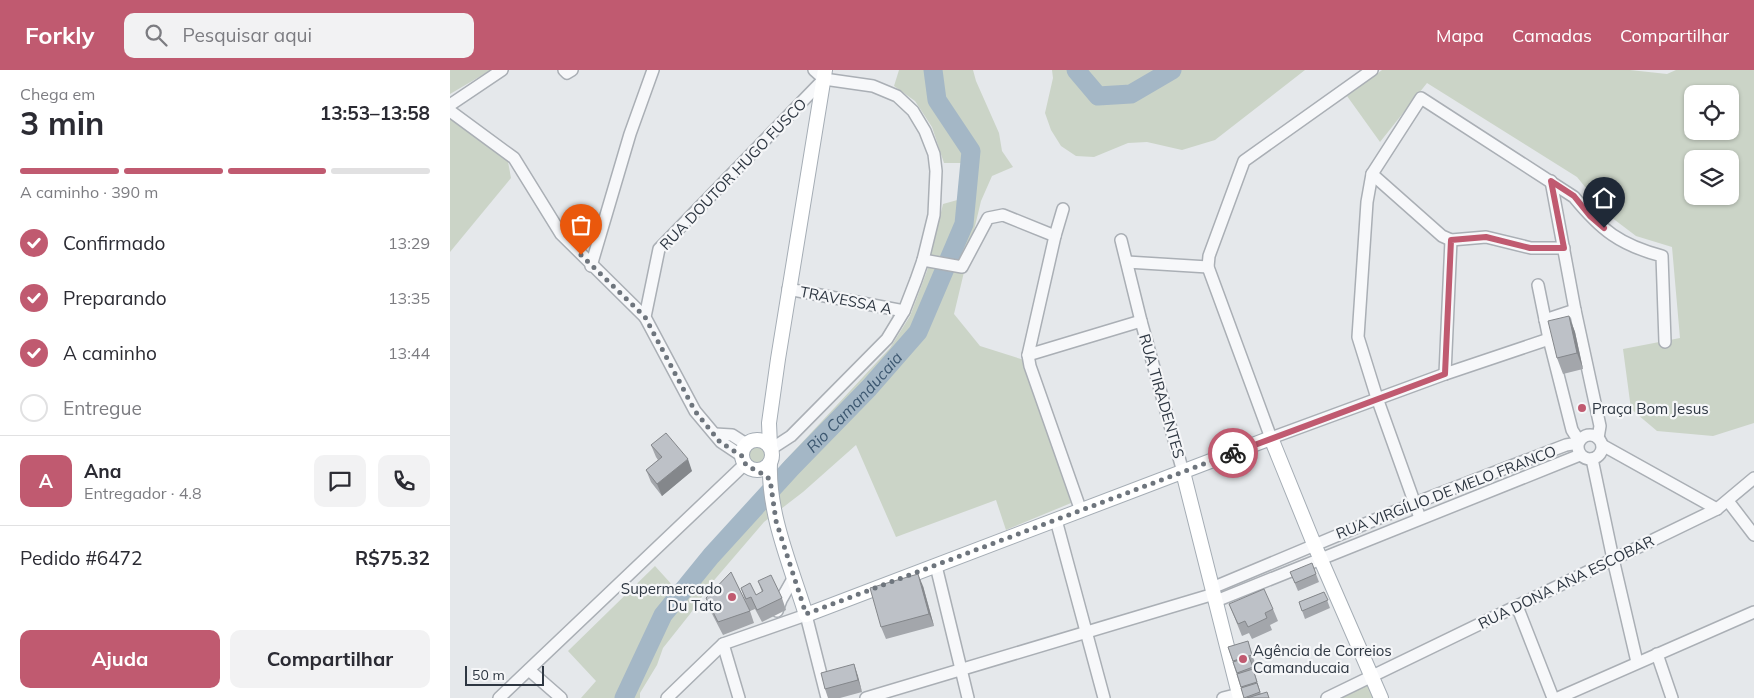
<!DOCTYPE html>
<html lang="pt">
<head>
<meta charset="utf-8">
<style>
  :root { --surface:#fff; --page:#f2f2f3; --text:#2b2b33; --muted:#7c7c81; --line:#e1e1e2; --accent:#c05a70 }
  body { margin:0; font-family:Mulish,sans-serif; background:var(--page); color:var(--text); height:100vh; display:flex; flex-direction:column; font-size:19px; white-space:nowrap }
  * { box-sizing:border-box; margin:0 }
  p { font-size:16px; color:var(--muted) }
  .icon { flex:none; width:28px; height:28px; fill:none; stroke:currentColor; stroke-width:2; stroke-linecap:round; stroke-linejoin:round }
  .map { position:relative; flex:1; overflow:hidden }
  .panel { display:flex; flex-direction:column; background:var(--surface); width:450px }
  .panel>* { flex:none }
  .buttons { position:absolute; left:1234px; top:15px; display:grid; gap:10px }
  .buttons a { display:grid; place-items:center; width:55px; height:55px; border-radius:10px; background:var(--surface); box-shadow:0 1px 4px #0004; font-size:25px }
  .scale { position:absolute; left:15px; bottom:12px; width:79px; box-sizing:border-box; padding-left:5px; border:2px solid #2e3742; border-top:0; font-size:14px; line-height:18px; white-space:nowrap; color:#2e3742; -webkit-text-stroke:4px #f5f6f8; paint-order:stroke }
  .pin { position:absolute; display:grid; place-items:center; width:42px; height:42px; color:#fff; margin:-51px -21px; border-radius:50% 50% 50% 0; rotate:-45deg; box-shadow:0 0 5px #0007 }
  .pin .icon { rotate:45deg }
  .courier { position:absolute; display:grid; place-items:center; width:50px; height:50px; margin:-25px; border:4px solid #c05a70; border-radius:50%; background:#fff; color:#222; box-shadow:0 1px 6px #0007 }
  .headline em { font-style:normal; font-weight:700 }
  .headline div { display:flex; flex-direction:column-reverse }
  .headline { display:flex; align-items:center; justify-content:space-between; height:85px; padding:0 20px }
  h1 { font-size:32px; font-weight:700; line-height:38px }
  .bar { display:grid; grid-template-columns:repeat(4,1fr); gap:8px 5px; align-content:center; height:60px; padding:0 20px }
  .bar i { height:6px; border-radius:4px; background:var(--line) }
  .bar .on { background:var(--accent) }
  .bar p { grid-column:span 4 }
  .line { display:flex; align-items:center; gap:12px; padding:0 20px; border-top:1px solid var(--line) }
  .line div { flex:1 }
  .round { display:grid; place-items:center; flex:none; width:52px; height:52px; border-radius:10px; background:var(--page) }
  ol { padding:0 20px; list-style:none }
  li { display:flex; align-items:center; gap:15px; height:55px }
  li p { margin-inline-start:auto }
  li .icon { padding:5px; border-radius:50%; background:var(--accent); color:#fff; stroke-width:4 }
  li:last-child { color:var(--muted) }
  li i { width:28px; height:28px; border:2px solid var(--line); border-radius:50% }
  .action { display:flex; gap:10px; margin-top:auto; padding:10px 20px }
  .action a { flex:1; height:58px; border-radius:10px; background:var(--accent); color:#fff; font-size:20px; font-weight:700; line-height:58px; text-align:center }
  .action a+a { background:var(--page); color:var(--text) }
  header { display:flex; align-items:center; gap:30px; box-sizing:border-box; height:70px; padding:0 25px; background:var(--accent); color:#fff }
  header strong { font-size:24px }
  nav { display:flex; gap:28px; margin-inline-start:auto; font-size:18px }
  .search { width:350px; height:45px; background:var(--page); display:flex; align-items:center; gap:12px; box-sizing:border-box; padding:0 18px; border-radius:10px; color:var(--muted); font-size:19px }
  main { display:flex; flex:1; min-height:0 }
  .map>svg:first-child { display:block }
  .green { fill:#cbd4c7; fill-rule:evenodd }
  .lines { fill:none; stroke-linecap:round; stroke-linejoin:round }
  .river { stroke:#a4b7c6; stroke-width:19 }
  .minor-casing { stroke:#aaafb5; stroke-width:14 }
  .major-casing { stroke:#a5adb5; stroke-width:16 }
  .minor { stroke:#f7f8fa; stroke-width:11 }
  .major { stroke:#fff; stroke-width:14 }
  .wall { fill:#a3a6ab }
  .shaded-wall { fill:#84878b }
  .building { fill:#bdc1c7; stroke:#84878b }
  .done { stroke:#6e757d; stroke-width:5; stroke-dasharray:0 9 }
  .route { stroke:#c05a70; stroke-width:6 }
  .poi-dot { fill:#c05a70; stroke:#f5f6f8; stroke-width:2 }
  .labels { text-anchor:middle; dominant-baseline:central; stroke-width:4.5; stroke-linejoin:round; paint-order:stroke }
  .street-label { font-size:15px; fill:#2e3742; stroke:#f5f6f8 }
  .poi-label { font-size:15px; fill:#2e3742; stroke:#f5f6f8; text-anchor:start }
  .water-label { font-size:16px; font-style:italic; fill:#3d5871; stroke:#f5f6f8 }
</style>
</head>
<body>
<header>
<strong>Forkly</strong>
<div class="search"><svg class="icon" aria-label="search" viewBox="0 0 24 24"><circle cx="10" cy="10" r="6"/><path d="M15 15l6 6"/></svg>Pesquisar aqui</div>
<nav><a>Mapa</a><a>Camadas</a><a>Compartilhar</a></nav>
</header>
<main>
<section class="panel">
<div class="headline"><div><h1>3 min</h1><p>Chega em</p></div><em>13:53–13:58</em></div>
<div class="bar"><i class="on"></i><i class="on"></i><i class="on"></i><i></i><p>A caminho · 390 m</p></div>
<ol>
<li><svg class="icon" aria-label="check" viewBox="0 0 24 24"><path d="M5 12l5 5 9-10"/></svg>Confirmado<p>13:29</p></li>
<li><svg class="icon" aria-label="check" viewBox="0 0 24 24"><path d="M5 12l5 5 9-10"/></svg>Preparando<p>13:35</p></li>
<li><svg class="icon" aria-label="check" viewBox="0 0 24 24"><path d="M5 12l5 5 9-10"/></svg>A caminho<p>13:44</p></li>
<li><i></i>Entregue</li>
</ol>
<div class="line" style="height:90px"><b class="round" style="background:var(--accent);color:#fff">A</b><div><b>Ana</b><p>Entregador · 4.8</p></div><a class="round"><svg class="icon" aria-label="chat" viewBox="0 0 24 24"><path d="M4 5h16v11H9l-5 4z"/></svg></a><a class="round"><svg class="icon" aria-label="phone" viewBox="0 0 24 24"><path d="M5 4h4l2 5-3 2q2 4 5 5l2-3 5 2v4C11 20 4 13 5 4z"/></svg></a></div>
<div class="line" style="height:65px"><div>Pedido #6472</div><b>R$75.32</b></div>
<div class="action"><a>Ajuda</a><a>Compartilhar</a></div>
</section>
<div class="map">
<svg width="1304" height="628" viewBox="0 0 1304 628">
  <rect width="100%" height="100%" fill="#e5e8eb"/>
  <g class="green">
    <polygon points="0,0 41,0 0,24"/>
    <polygon points="449,0 523,0 526,11 549,63 552,81 563,97 542,106 531,131 504,244 530,276 574,290 621,433 556,460 546,430 446,467 406,375 353,422 314,452 260,515 240,544 213,578 207,595 190,623 190,628 131,628 146,611 118,581 205,496 224,517 306,433 332,394 440,278 460,246 477,201 493,134 511,129 513,93 494,93 482,57 465,31 444,16"/>
    <polygon points="602,0 855,0 765,70 732,80 697,72 678,73 644,87 626,86 611,76 601,60 595,43 603,8"/>
    <path d="M932,0H1180L1217,4L1226,0H1304V353L1263,366L1207,361L1181,339L1173,279L1230,268L1222,177L1186,166L1157,144L1127,107L977,13L930,72L897,26ZM1242,24H1280V61H1242ZM1242,89H1280V126H1242Z"/>
    <polygon points="0,49 57,86 61,108 0,182"/>
    <circle cx="308" cy="385" r="13"/>
    <polygon points="921,611 929,628 885,628"/>
  </g>
  <g class="lines">
    <g class="river">
      <polyline points="626,0 648,26 681,24 722,0"/>
      <path id="s1" d="M174,628L213,545L261,486L342,397L419,318L468,262L514,154L521,81L487,30L483,0"/>
    </g>
    <g class="minor-casing">
      <g id="minor">
        <polyline points="114,0 117,3 122,0"/>
        <polyline points="364,0 374,9"/>
        <polyline points="922,0 794,91 759,186 758,197 821,368 995,304 1099,269"/>
        <polyline points="0,35 52,0"/>
        <polyline points="0,41 64,88 111,164 195,247"/>
        <polyline points="922,104 992,166 1001,170 1036,167 1081,178 1114,178"/>
        <polyline points="1101,111 1125,240 1150,356 1148,368"/>
        <polyline points="613,139 605,166 578,285 580,296 631,441"/>
        <polyline points="671,170 691,251 733,402"/>
        <polyline points="473,190 512,197 538,148 553,145 605,166"/>
        <polyline points="677,192 758,197"/>
        <polyline points="141,196 180,64 203,0"/>
        <polyline points="1088,215 1099,269 1122,360 1129,371"/>
        <polyline points="338,219 454,241"/>
        <polyline points="1095,250 1125,240"/>
        <polyline points="578,285 691,251"/>
        <polyline points="995,304 1001,170"/>
        <polyline points="265,364 282,365 296,374"/>
        <circle cx="1140" cy="377" r="12"/>
        <polyline points="1152,375 1267,439"/>
        <polyline points="321,379 341,366 437,269 454,241 466,210 473,190 484,145 486,101 484,84 475,61 463,41 447,26 423,16 374,9"/>
        <polyline points="292,386 271,372 245,341 195,247 209,179 374,9"/>
        <polyline points="1142,389 1163,489 1187,592"/>
        <polyline points="1278,431 1304,465"/>
        <path d="M970,448L927,328L908,267L917,132L922,104L971,28L1124,127C1151,160 1170,175 1212,186L1215,272"/>
        <polyline points="606,450 654,628"/>
        <polyline points="486,496 518,628"/>
        <polyline points="762,518 965,433 1116,375 1128,373"/>
        <polyline points="766,531 1130,385"/>
        <polyline points="1067,536 1103,628"/>
        <polyline points="327,541 331,530 344,507"/>
        <polyline points="273,574 289,628"/>
        <polyline points="1207,584 1222,628"/>
        <polyline points="79,600 111,628"/>
        <polyline points="49,628 295,394"/>
        <polyline points="217,628 273,574 356,545 377,628"/>
        <polyline points="416,628 764,524"/>
        <polyline points="773,628 789,624"/>
        <polyline points="877,628 1267,439 1304,408"/>
        <polyline points="1108,628 1304,542"/>
      </g>
    </g>
    <g class="major-casing">
      <g id="major">
        <circle cx="307" cy="385" r="15"/>
        <polyline points="320,376 319,353 328,289 375,0"/>
        <path d="M320,393C318,445 341,496 356,545L821,368L864,474L931,628"/>
        <polyline points="733,402 790,628"/>
      </g>
    </g>
    <use href="#minor" class="minor"/>
    <use href="#major" class="major"/>
  </g>
  <g class="wall">
    <polygon points="1119,246 1125,262 1133,299 1113,304 1107,288"/>
    <polygon points="201,375 242,401 212,426 201,412 196,400 208,390 206,387"/>
    <polygon points="840,502 866,504 869,512 848,521"/>
    <polygon points="308,511 332,528 336,540 312,552 305,539 300,541 295,530 291,518 306,525 312,522"/>
    <polygon points="473,516 484,556 436,569 431,557"/>
    <polygon points="874,522 880,538 855,549 849,532"/>
    <polygon points="256,528 300,541 304,553 273,565 260,540"/>
    <polygon points="779,534 823,539 828,551 820,555 822,560 802,569 799,563 792,566"/>
    <polygon points="798,571 805,593 802,594 810,621 811,624 819,628 794,628 778,577"/>
    <polygon points="404,594 412,622 390,628 378,628 375,619"/>
  </g>
  <g class="shaded-wall">
    <polygon points="1119,246 1125,262 1133,299 1127,283"/>
    <polygon points="238,389 242,401 212,426 207,414"/>
    <polygon points="468,504 473,516 484,556 479,544"/>
    <polygon points="404,594 408,606 412,622 408,610"/>
  </g>
  <g class="building">
    <polygon points="1119,246 1127,283 1107,288 1098,251"/>
    <polygon points="216,363 238,389 207,414 196,400 212,387 201,375"/>
    <polygon points="862,493 866,504 845,513 840,502"/>
    <polygon points="281,502 300,541 268,552 256,528"/>
    <polygon points="468,504 479,544 431,557 420,518"/>
    <polygon points="321,505 332,528 307,540 301,527 296,529 291,518 300,513 306,525 313,521 308,511"/>
    <polygon points="814,519 823,539 815,543 817,548 798,557 795,551 788,554 779,534"/>
    <polygon points="874,522 878,530 852,541 849,532"/>
    <polygon points="798,571 802,585 783,591 778,577"/>
    <polygon points="799,587 803,597 787,603 783,592"/>
    <polygon points="404,594 408,610 375,619 371,603"/>
    <polygon points="803,599 807,612 791,617 787,604"/>
    <polygon points="807,613 810,622 794,628 791,618"/>
    <polygon points="817,622 819,628 797,628"/>
  </g>
  <g class="lines">
    <path class="done" d="M131,185L195,247L245,341L270,372L292,386C294,397 301,397 309,402C313,404 316,407 320,409L326,451L356,544L783,383"/>
    <polyline class="route" points="783,383 995,304 1001,170 1036,167 1080,178 1114,178 1101,111 1124,126 1140,146 1154,158"/>
  </g>
  <g class="poi-dot">
    <circle cx="1132" cy="338" r="5"/>
    <circle cx="282" cy="527" r="5"/>
    <circle cx="793" cy="589" r="5"/>
  </g>
  <g class="labels">
    <g class="street-label">
      <text transform="translate(283 104) rotate(-46)">RUA DOUTOR HUGO FUSCO</text>
      <text transform="translate(396 230) rotate(11)">TRAVESSA A</text>
      <text transform="translate(712 326) rotate(74)">RUA TIRADENTES</text>
      <text transform="translate(996 422) rotate(-21)">RUA VIRGÍLIO DE MELO FRANCO</text>
      <text transform="translate(1116 512) rotate(-26)">RUA DONA ANA ESCOBAR</text>
    </g>
    <g class="poi-label">
      <text x="1142" y="338">Praça Bom Jesus</text>
      <text x="272" y="518" text-anchor="end">Supermercado<tspan x="272" dy="17">Du Tato</tspan></text>
      <text x="803" y="580">Agência de Correios<tspan x="803" dy="17">Camanducaia</tspan></text>
    </g>
    <g class="water-label">
      <text stroke="none"><textPath href="#s1" startOffset="378">Rio Camanducaia</textPath></text>
    </g>
  </g>
</svg>
<div class="buttons">
<a><svg class="icon" aria-label="locate" viewBox="0 0 24 24"><circle cx="12" cy="12" r="6"/><path d="M12 2v4M12 18v4M2 12h4M18 12h4"/></svg></a>
<a><svg class="icon" aria-label="layers" viewBox="0 0 24 24"><path d="M12 4l9 5-9 5-9-5zM3 14l9 5 9-5"/></svg></a>
</div>
<div class="scale">50 m</div>
<div class="pin" style="left:131px;top:185px;background:#ea580c"><svg class="icon" aria-label="bag" viewBox="0 0 24 24"><path d="M5 8h14l-1 12H6zM9 8a3 3 0 0 1 6 0"/></svg></div>
<div class="pin" style="left:1154px;top:158px;background:#1f2937"><svg class="icon" aria-label="home" viewBox="0 0 24 24"><path d="M3 11l9-7 9 7M6 9v11h12V9"/></svg></div>
<div class="courier" style="left:783px;top:383px"><svg class="icon" aria-label="bike" viewBox="0 0 24 24"><circle cx="6" cy="16" r="4"/><circle cx="18" cy="16" r="4"/><path d="M6 16l4-8h5l3 8M10 8l3 8H6M13 5h3"/></svg></div>
</div>
</main>
</body>
</html>
